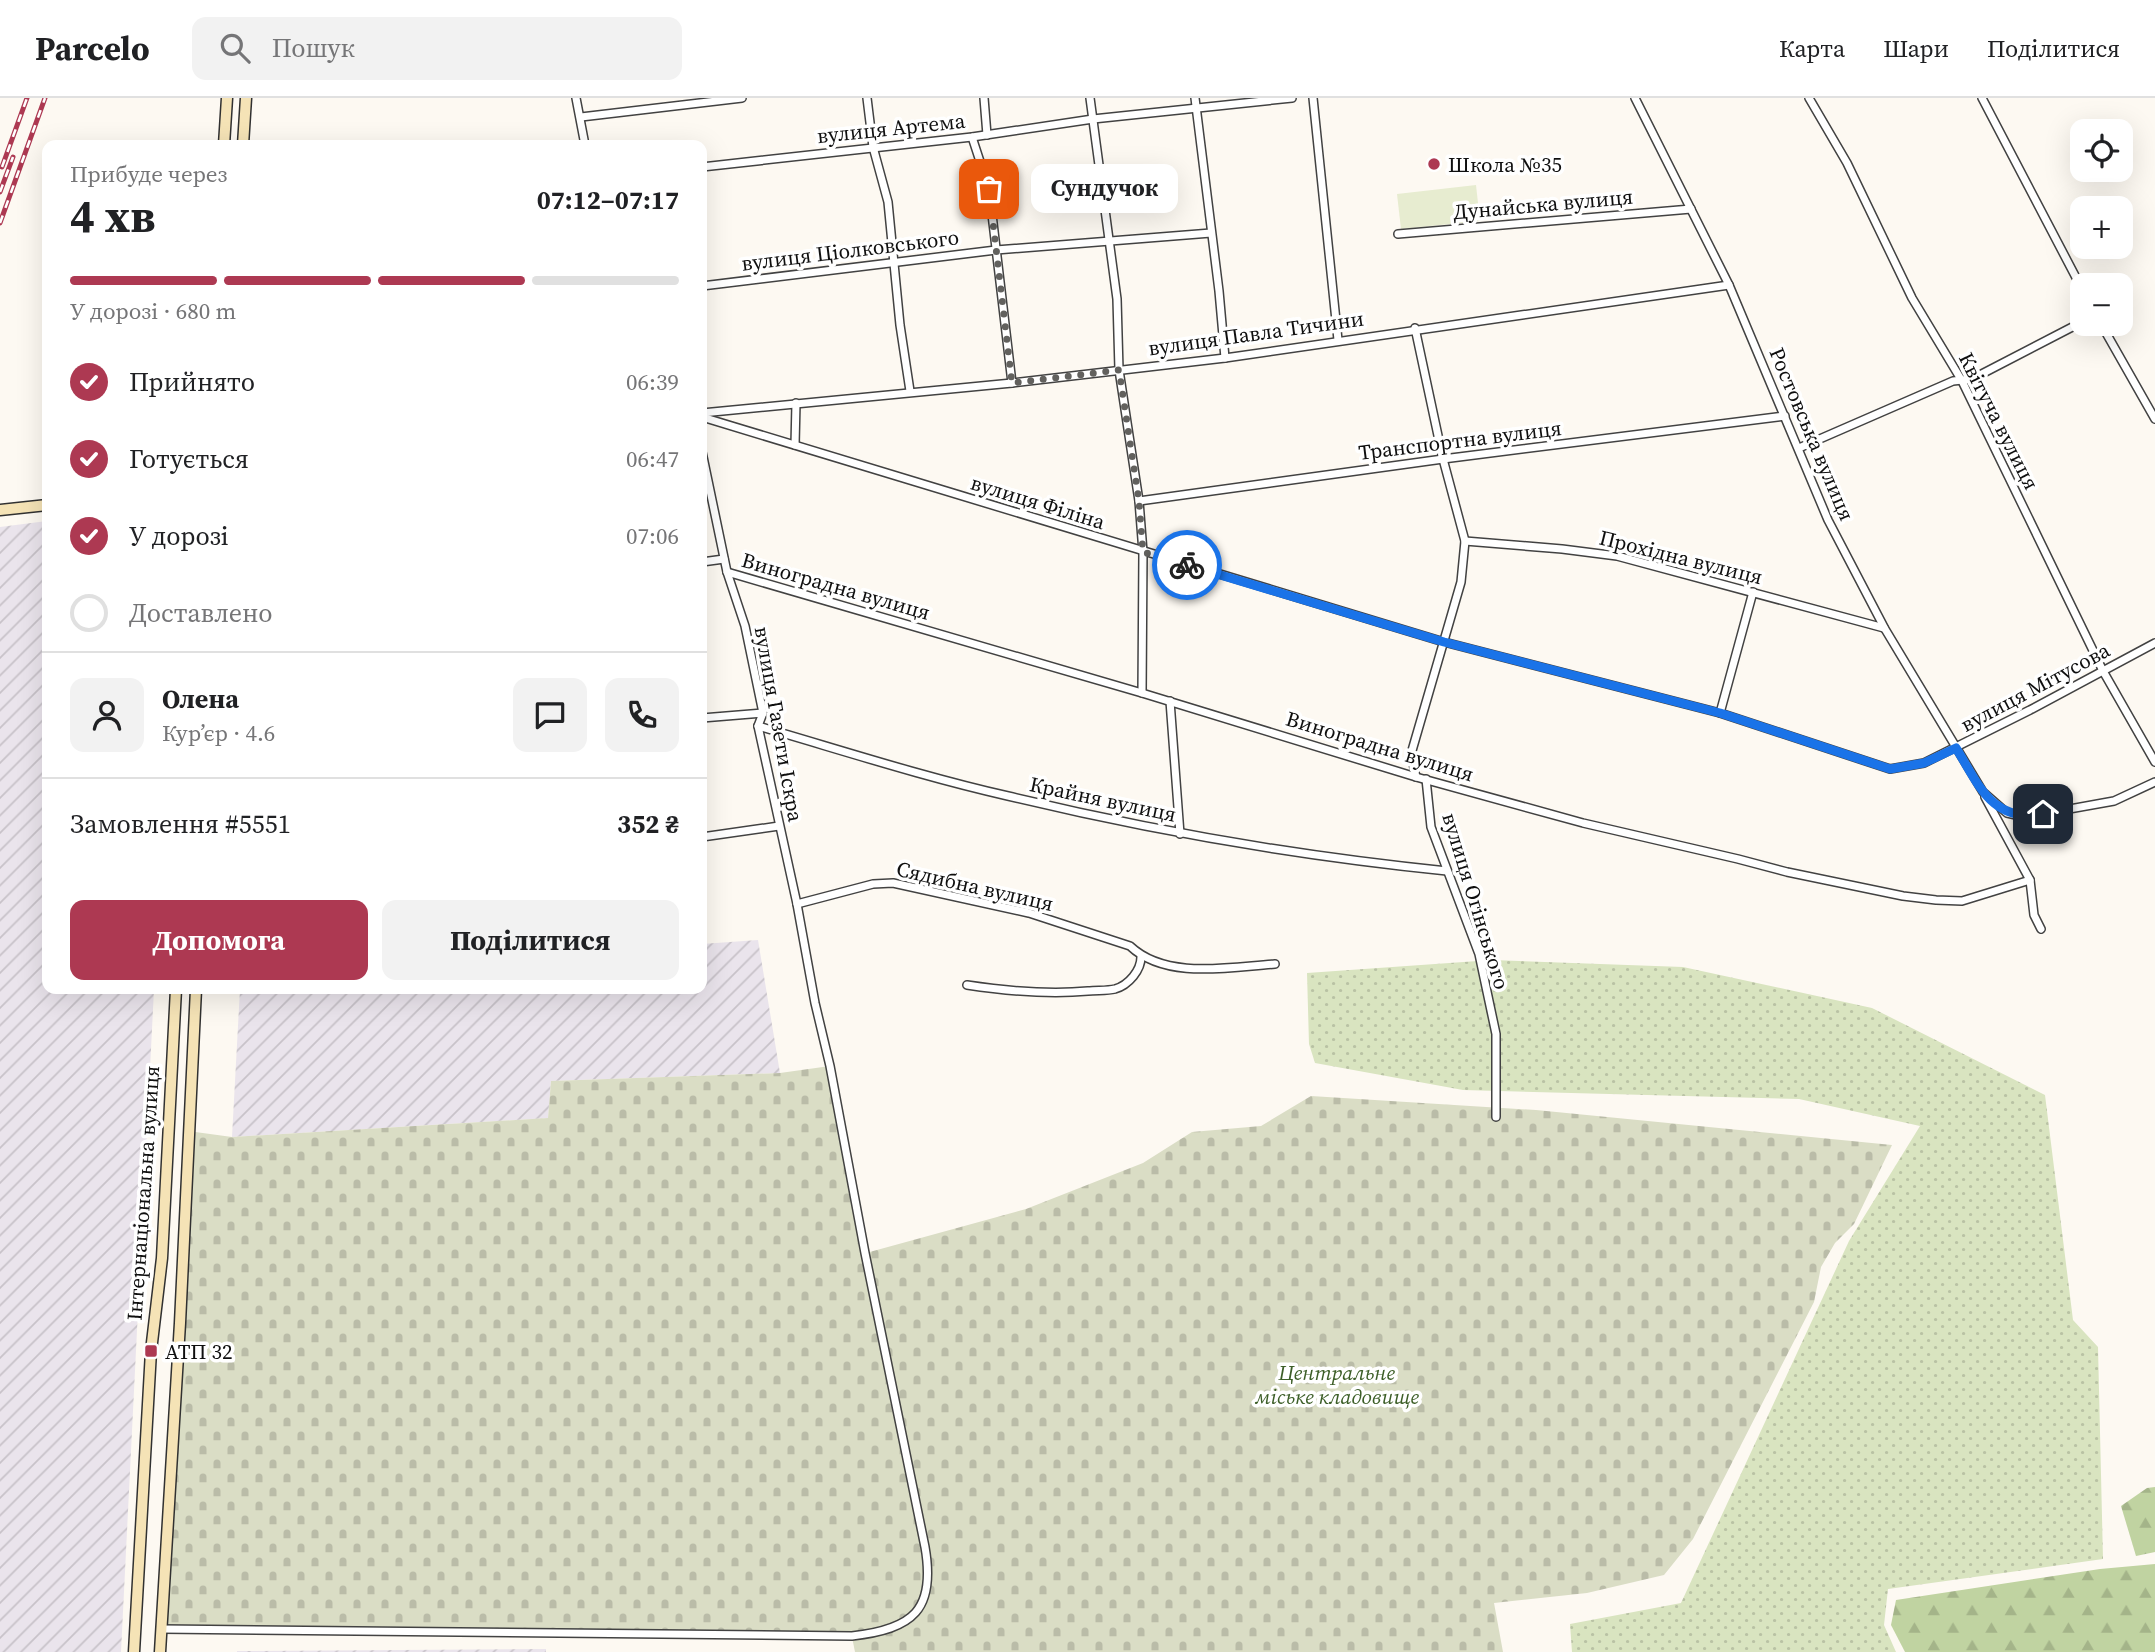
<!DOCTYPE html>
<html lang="uk">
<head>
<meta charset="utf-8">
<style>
  :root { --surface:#fff; --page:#f2f2f2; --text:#202124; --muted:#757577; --line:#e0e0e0; --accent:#ad3952 }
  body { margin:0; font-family:"Source Serif 4",serif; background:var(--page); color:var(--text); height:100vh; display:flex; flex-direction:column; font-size:26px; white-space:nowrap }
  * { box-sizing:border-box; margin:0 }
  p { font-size:23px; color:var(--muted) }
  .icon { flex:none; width:38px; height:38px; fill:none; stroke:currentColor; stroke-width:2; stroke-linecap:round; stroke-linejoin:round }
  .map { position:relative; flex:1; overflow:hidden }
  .sheet { position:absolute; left:42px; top:42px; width:665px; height:854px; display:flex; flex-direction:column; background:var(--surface); border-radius:14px; box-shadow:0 7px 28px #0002 }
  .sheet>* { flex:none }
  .controls { position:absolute; left:2070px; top:21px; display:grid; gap:14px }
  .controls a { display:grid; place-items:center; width:63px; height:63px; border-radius:14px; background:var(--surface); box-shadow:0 7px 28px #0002; font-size:35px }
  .pin { position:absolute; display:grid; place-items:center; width:60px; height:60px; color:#fff; margin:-30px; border-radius:14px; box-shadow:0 4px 10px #0006 }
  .courier { position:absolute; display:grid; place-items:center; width:70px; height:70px; margin:-35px; border:5px solid #1a73e8; border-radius:50%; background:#fff; color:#222; box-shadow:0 2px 9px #0007 }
  .bubble { position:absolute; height:49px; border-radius:14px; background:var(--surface); box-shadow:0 7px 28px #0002; font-size:23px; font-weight:700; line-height:49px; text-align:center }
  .overview em { font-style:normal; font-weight:700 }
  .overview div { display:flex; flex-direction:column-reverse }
  .overview { display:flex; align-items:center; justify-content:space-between; height:119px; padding:0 28px }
  h1 { font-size:46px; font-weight:700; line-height:52px }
  .bar { display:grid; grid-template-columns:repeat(4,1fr); gap:10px 7px; align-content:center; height:84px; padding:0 28px }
  .bar i { height:9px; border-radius:5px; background:var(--line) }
  .bar .on { background:var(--accent) }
  .bar p { grid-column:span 4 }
  .line { display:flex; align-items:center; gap:18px; padding:0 28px; border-top:2px solid var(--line) }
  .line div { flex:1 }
  .round { display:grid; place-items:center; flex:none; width:74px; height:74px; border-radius:14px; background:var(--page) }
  ol { padding:0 28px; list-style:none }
  li { display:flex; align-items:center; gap:21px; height:77px }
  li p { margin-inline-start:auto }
  li .icon { padding:7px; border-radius:50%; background:var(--accent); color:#fff; stroke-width:4 }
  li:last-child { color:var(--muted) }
  li i { width:38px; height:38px; border:4px solid var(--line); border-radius:50% }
  .primary-button { display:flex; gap:14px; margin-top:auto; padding:14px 28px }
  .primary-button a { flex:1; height:80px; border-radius:14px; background:var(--accent); color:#fff; font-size:28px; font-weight:700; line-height:80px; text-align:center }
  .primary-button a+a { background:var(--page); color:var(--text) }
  header { display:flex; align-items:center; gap:42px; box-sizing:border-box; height:98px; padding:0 35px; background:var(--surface); border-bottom:2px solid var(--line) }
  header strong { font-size:33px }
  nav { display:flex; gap:38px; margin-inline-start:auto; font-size:24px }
  .search { width:490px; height:63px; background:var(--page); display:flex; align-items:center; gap:18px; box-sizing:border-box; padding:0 24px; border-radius:14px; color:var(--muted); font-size:26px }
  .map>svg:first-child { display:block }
  .industrial { fill:url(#industrial-furrows) }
  .forest { fill:url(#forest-firs) }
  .cemetery { fill:url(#cemetery-stones) }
  .garden { fill:url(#garden-dots) }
  .pitch { fill:#e7ecd0 }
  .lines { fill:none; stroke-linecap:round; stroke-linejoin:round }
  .street-casing { stroke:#424242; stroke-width:10 }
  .secondary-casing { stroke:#313131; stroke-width:13 }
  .street { stroke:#fff; stroke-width:7 }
  .secondary { stroke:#f5e3b6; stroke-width:10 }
  .rail-casing { stroke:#ad3952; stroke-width:5 }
  .rail { stroke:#fff; stroke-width:2.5; stroke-dasharray:8; stroke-linecap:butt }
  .done { stroke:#62615e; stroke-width:7; stroke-dasharray:0 12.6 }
  .route { stroke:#1a73e8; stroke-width:9 }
  .poi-dot { fill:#ad3952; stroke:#fff; stroke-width:2.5 }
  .labels { text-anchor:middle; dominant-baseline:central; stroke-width:7; stroke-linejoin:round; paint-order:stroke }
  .street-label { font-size:21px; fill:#0f0f0f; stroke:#fff }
  .poi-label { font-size:21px; fill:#0f0f0f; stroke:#fff; text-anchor:start }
  .park-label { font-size:21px; font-style:italic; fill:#3c5e27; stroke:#fff }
</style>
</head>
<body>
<header>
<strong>Parcelo</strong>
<div class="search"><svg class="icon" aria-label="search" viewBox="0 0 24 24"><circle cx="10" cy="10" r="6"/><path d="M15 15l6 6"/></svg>Пошук</div>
<nav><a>Карта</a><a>Шари</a><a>Поділитися</a></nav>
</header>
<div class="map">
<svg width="2155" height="1554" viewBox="0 0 2155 1554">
  <defs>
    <pattern id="industrial-furrows" width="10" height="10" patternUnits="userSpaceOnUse" patternTransform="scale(1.75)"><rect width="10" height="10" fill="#eae4ec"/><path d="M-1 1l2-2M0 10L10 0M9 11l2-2" fill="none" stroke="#c8c2c9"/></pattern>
    <pattern id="forest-firs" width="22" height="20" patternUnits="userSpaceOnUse" patternTransform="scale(1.75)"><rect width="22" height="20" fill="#c0d3a1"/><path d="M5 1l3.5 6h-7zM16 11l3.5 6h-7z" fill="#a4b489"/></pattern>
    <pattern id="cemetery-stones" width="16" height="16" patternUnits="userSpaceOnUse" patternTransform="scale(1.75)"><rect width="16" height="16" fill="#daddc5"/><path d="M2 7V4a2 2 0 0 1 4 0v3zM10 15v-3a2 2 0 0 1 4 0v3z" fill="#babca8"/></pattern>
    <pattern id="garden-dots" width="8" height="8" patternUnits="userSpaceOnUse" patternTransform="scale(1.75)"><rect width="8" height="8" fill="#d9e4c0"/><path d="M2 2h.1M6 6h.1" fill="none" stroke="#b9c2a4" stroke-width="1.8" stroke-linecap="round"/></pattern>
  </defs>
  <rect width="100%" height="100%" fill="#fdf9f2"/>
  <g class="industrial">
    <polygon points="47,423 47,891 154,891 121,1554 0,1554 0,429"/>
    <polygon points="758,842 780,975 551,983 548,1020 232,1039 240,891 702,891 702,846"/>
    <polygon points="546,1551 546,1554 237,1554 237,1553"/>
  </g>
  <g class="forest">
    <polygon points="2155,1389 2155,1454 2136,1458 2121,1408 2147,1390"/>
    <polygon points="2155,1466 2155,1554 1905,1554 1891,1527 1896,1502 2100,1471"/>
  </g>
  <polygon class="cemetery" points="830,968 866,1155 1026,1111 1143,1065 1192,1034 1261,1028 1311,998 1536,1012 1892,1047 1854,1126 1835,1145 1821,1169 1814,1204 1693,1441 1664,1477 1587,1495 1494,1505 1503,1554 855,1554 852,1539 161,1531 188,1033 232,1039 548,1020 551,983 780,975"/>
  <polygon class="garden" points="1492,862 1683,869 1872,910 2045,997 2073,1222 2098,1249 2103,1461 1888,1491 1884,1527 1896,1554 1572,1554 1570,1526 1681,1505 1849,1143 1920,1028 1799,1001 1463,992 1315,965 1309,946 1307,875"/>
  <polygon class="pitch" points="1476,87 1480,123 1401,131 1397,96"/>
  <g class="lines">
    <g class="street-casing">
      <g id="street">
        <polyline points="576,0 585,47"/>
        <polyline points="867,0 873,49 888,104 900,227 910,293"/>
        <polyline points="984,0 987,37"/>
        <polyline points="1090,0 1117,201 1119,272 1139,403 1143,454 1142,595"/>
        <polyline points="1195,0 1219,193 1225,260"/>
        <polyline points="1313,0 1338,242"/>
        <polyline points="1635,0 1729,187 1828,422 1885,531 1983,694 2007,715 2025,719 2114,703 2155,684"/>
        <polyline points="1809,0 1847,65 1912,200 1962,283 2103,573 2155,664"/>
        <polyline points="1982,0 2082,191"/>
        <polyline points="581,19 742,0"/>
        <polyline points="972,39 989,91 1012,285"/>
        <polyline points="702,69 972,39 1093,21 1292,0"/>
        <polyline points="1398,136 1691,111"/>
        <polyline points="702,188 996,152 1211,135"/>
        <polyline points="2101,226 2155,321"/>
        <polyline points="1415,230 1443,361 1465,443 1461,484 1411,656 1416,679"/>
        <polyline points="702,315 1012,285 1225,260 1729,187"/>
        <polyline points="702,319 1444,544 1720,615 1890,671 1924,665 2030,612 2155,545"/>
        <polyline points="795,347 796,305"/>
        <polyline points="1799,350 1953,283 1972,281 2082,224"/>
        <polyline points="1139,403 1443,361 1785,318"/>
        <polyline points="1465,443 1562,451 1617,458 1884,530"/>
        <polyline points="702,464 724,461"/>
        <polyline points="727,474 1142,595 1416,679 1583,725 1738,761 1787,774 1903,798 1936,802 1962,803 2030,782"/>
        <polyline points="1170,603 1180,736"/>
        <polyline points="1720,615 1753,494"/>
        <polyline points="702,620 763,615"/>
        <path d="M758,628C841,652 924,679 1008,698C1153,733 1299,758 1447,773"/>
        <polyline points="1426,681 1431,729 1479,856 1496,936 1496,1019"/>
        <polyline points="1985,699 2030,782 2034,817 2041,831"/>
        <polyline points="702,739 779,728"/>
        <path d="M797,806L873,786L893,785L1029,815L1130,848C1166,882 1229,869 1275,866"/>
        <path d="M967,887C1007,893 1047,897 1088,893C1097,892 1107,893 1115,891C1129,887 1141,872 1141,859"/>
        <path d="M161,1531L852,1538C913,1531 936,1512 925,1449L865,1155L830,968L815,905L797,806L758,628L763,615L745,528L727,474L702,354"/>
      </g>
    </g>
    <g class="secondary-casing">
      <g id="secondary">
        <polyline points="224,47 227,0"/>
        <polyline points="243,47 246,0"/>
        <polyline points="0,412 47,407"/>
        <polyline points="134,1554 151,1253 162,1160 176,891"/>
        <polyline points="160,1554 180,1225 196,891"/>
      </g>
    </g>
    <use href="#street" class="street"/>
    <use href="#secondary" class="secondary"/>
    <g class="rail-casing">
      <g id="rail">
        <polyline points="2,69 27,0"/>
        <polyline points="0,94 13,59"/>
        <polyline points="0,125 45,0"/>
      </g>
    </g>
    <use href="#rail" class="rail"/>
  </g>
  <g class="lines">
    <polyline class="done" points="989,91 1012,285 1119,272 1139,403 1143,454 1187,467"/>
    <path class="route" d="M1187,467L1444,544L1720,615L1890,671L1924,665L1956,650C1979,687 1992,725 2043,716"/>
  </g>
  <g class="poi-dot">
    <circle cx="1434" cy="66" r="7"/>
    <rect x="144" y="1246" width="14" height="14" rx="3.5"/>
  </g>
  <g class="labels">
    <g class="street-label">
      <text transform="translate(891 30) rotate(-6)">вулиця Артема</text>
      <text transform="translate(1543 106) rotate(-5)">Дунайська вулиця</text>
      <text transform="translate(850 152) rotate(-7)">вулиця Ціолковського</text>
      <text transform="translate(1256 235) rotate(-8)">вулиця Павла Тичини</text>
      <text transform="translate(1999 323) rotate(63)">Квітуча вулиця</text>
      <text transform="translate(1812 336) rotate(67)">Ростовська вулиця</text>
      <text transform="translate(1460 342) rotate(-7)">Транспортна вулиця</text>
      <text transform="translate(1038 404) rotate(17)">вулиця Філіна</text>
      <text transform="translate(1681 459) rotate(14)">Прохідна вулиця</text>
      <text transform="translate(836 488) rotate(16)">Виноградна вулиця</text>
      <text transform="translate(2035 589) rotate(-28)">вулиця Мітусова</text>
      <text transform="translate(779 626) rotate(80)">вулиця Газети Іскра</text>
      <text transform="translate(1380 648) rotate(17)">Виноградна вулиця</text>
      <text transform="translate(1103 701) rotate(12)">Крайня вулиця</text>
      <text transform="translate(975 788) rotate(13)">Сядибна вулиця</text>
      <text transform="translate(1476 803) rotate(73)">вулиця Огінського</text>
      <text transform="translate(143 1095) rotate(-86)">Інтернаціональна вулиця</text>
    </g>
    <g class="poi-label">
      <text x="1448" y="66">Школа №35</text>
      <text x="165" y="1253">АТП 32</text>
    </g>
    <g class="park-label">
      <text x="1337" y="1274">Центральне<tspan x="1337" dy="24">міське кладовище</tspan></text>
    </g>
  </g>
</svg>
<div class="controls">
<a><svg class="icon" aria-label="locate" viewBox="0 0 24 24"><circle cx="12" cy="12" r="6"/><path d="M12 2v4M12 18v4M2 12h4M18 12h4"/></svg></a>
<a>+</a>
<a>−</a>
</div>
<div class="pin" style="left:989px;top:91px;background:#ea580c"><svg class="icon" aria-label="bag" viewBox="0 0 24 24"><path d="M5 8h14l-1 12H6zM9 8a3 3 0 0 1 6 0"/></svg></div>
<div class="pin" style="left:2043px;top:716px;background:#1f2937"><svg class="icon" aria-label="home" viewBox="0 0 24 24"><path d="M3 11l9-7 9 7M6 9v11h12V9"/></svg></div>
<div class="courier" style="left:1187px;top:467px"><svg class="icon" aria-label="bike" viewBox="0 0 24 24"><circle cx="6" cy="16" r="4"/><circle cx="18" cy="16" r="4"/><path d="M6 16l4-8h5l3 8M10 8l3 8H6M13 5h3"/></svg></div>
<div class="bubble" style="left:1031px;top:66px;width:147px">Сундучок</div>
<section class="sheet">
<div class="overview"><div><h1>4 хв</h1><p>Прибуде через</p></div><em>07:12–07:17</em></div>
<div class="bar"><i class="on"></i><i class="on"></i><i class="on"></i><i></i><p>У дорозі · 680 m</p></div>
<ol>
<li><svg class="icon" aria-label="check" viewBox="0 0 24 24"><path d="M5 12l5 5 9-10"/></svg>Прийнято<p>06:39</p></li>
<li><svg class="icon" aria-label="check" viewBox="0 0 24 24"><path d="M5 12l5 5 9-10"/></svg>Готується<p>06:47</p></li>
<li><svg class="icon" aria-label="check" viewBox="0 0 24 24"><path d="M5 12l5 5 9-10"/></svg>У дорозі<p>07:06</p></li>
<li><i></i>Доставлено</li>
</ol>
<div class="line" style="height:126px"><a class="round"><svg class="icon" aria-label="person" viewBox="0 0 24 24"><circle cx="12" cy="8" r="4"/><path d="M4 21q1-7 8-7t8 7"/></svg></a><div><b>Олена</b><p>Кур’єр · 4.6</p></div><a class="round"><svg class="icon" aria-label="chat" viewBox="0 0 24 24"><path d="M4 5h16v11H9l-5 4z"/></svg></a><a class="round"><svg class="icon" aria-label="phone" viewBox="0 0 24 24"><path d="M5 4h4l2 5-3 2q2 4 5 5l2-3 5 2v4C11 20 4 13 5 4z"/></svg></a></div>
<div class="line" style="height:91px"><div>Замовлення #5551</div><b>352 ₴</b></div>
<div class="primary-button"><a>Допомога</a><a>Поділитися</a></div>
</section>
</div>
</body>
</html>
